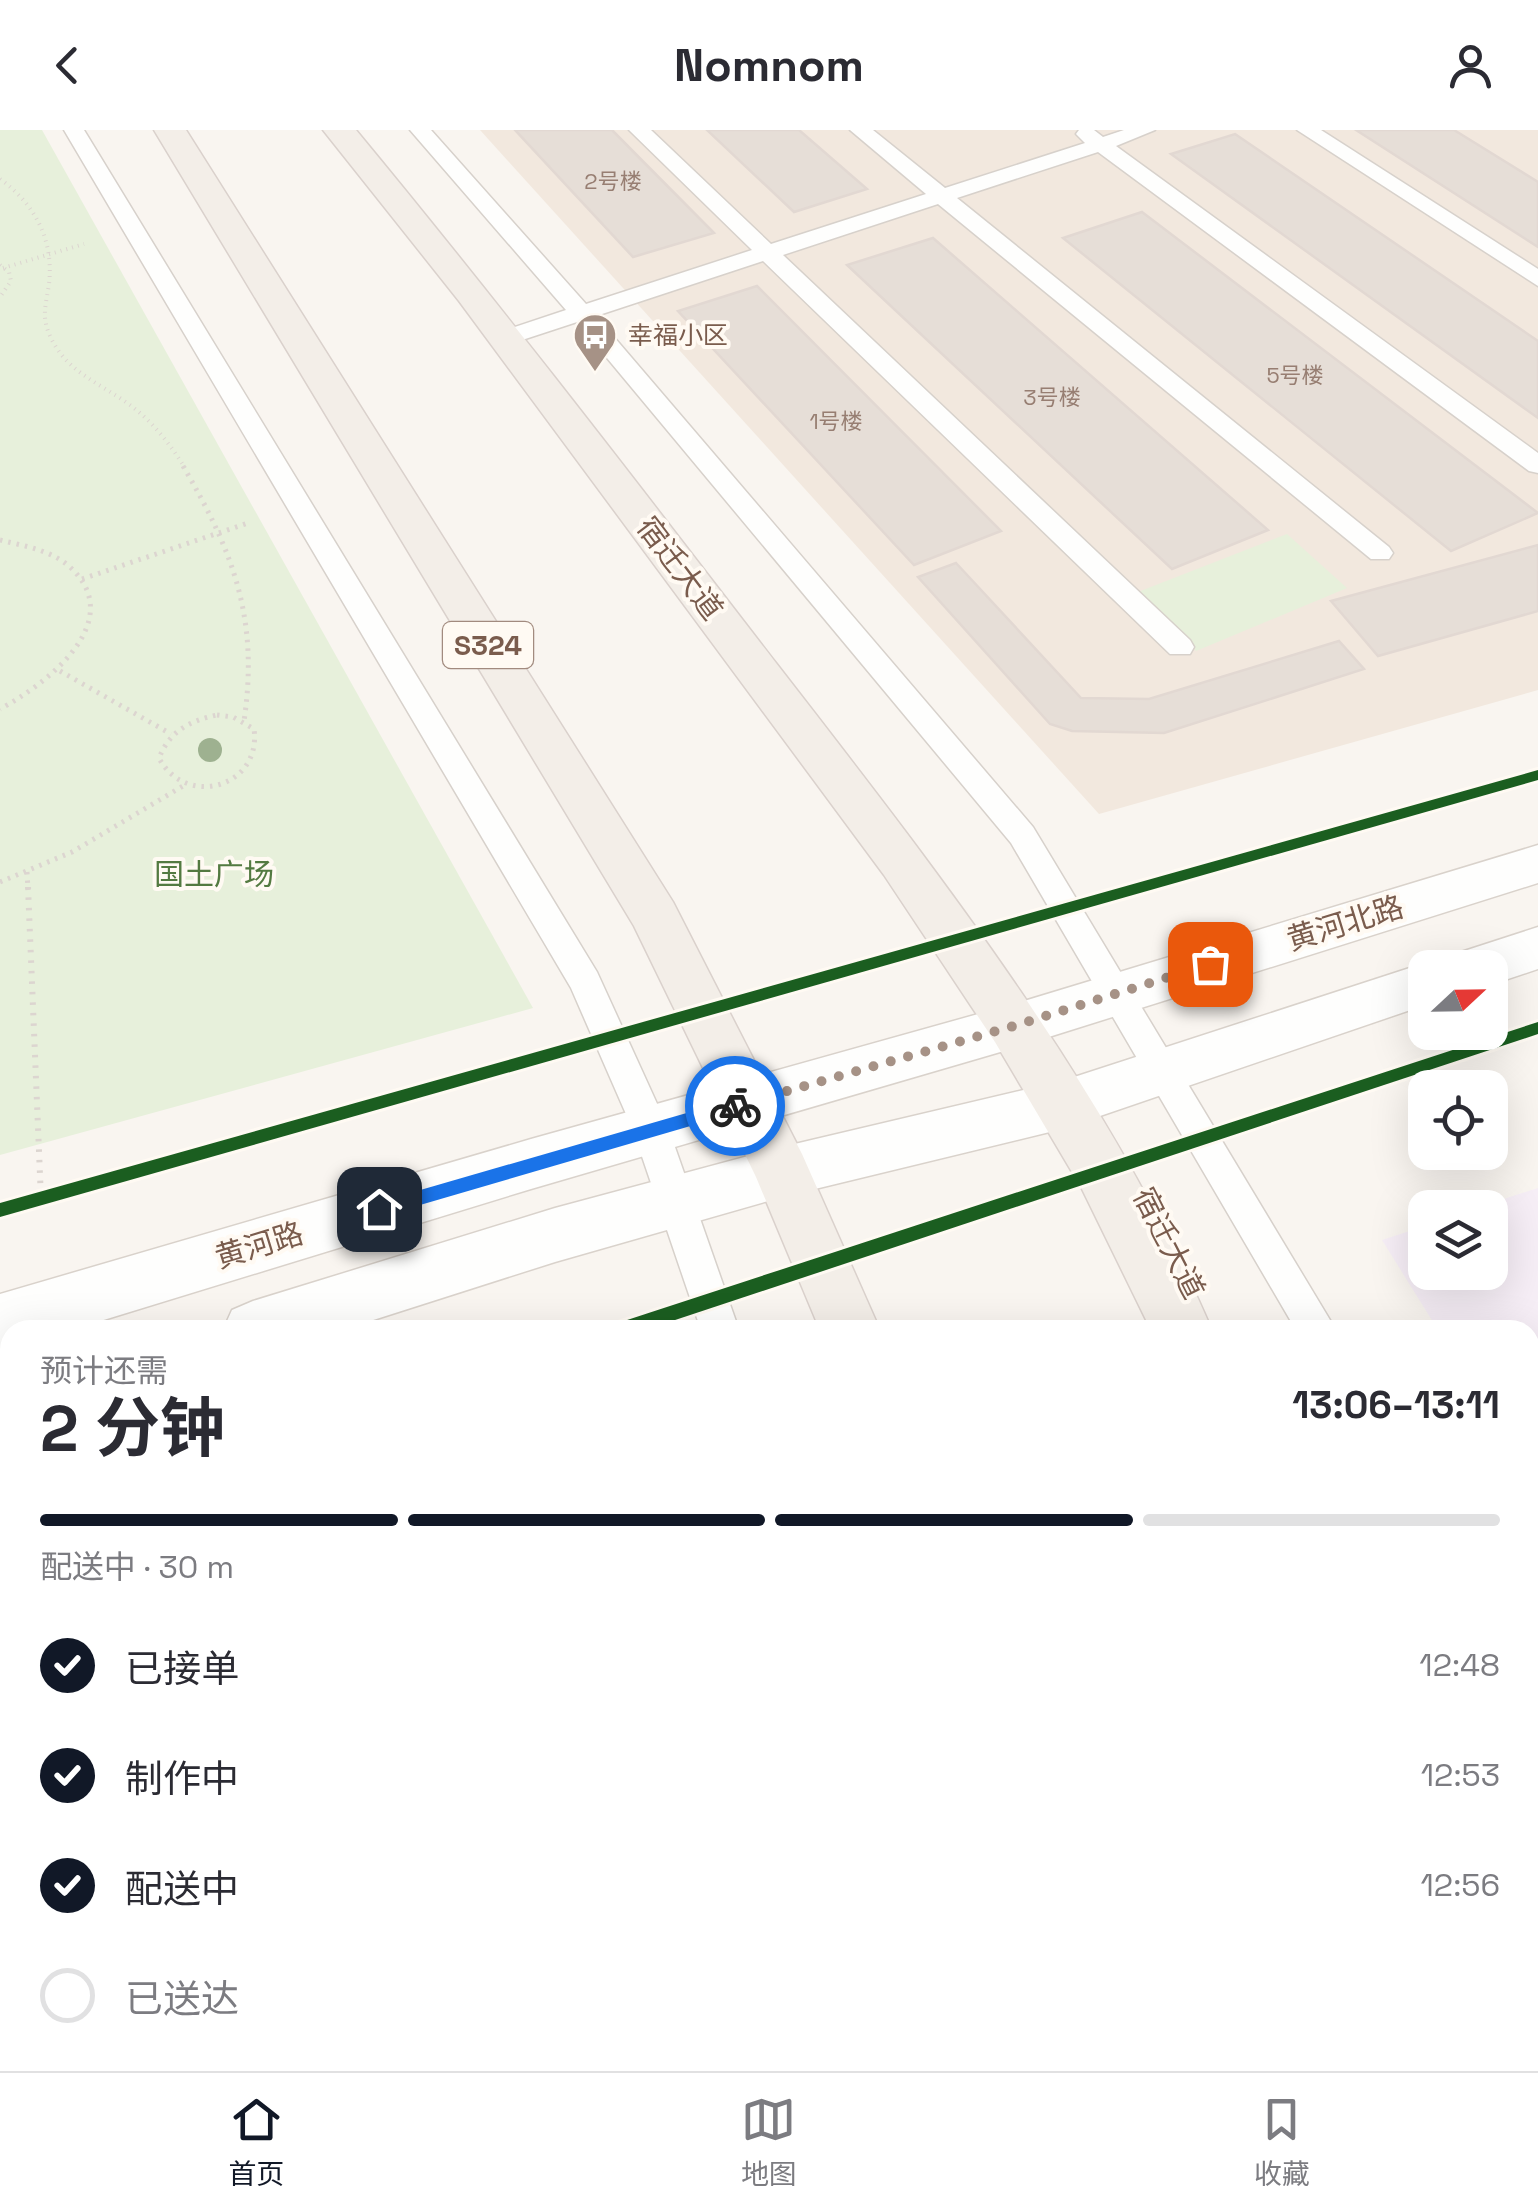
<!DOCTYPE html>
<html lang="zh">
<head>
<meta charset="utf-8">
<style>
  :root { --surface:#fff; --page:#f7f7f7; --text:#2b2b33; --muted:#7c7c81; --line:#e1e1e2; --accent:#111827 }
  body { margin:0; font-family:"Space Grotesk","Noto Sans SC",sans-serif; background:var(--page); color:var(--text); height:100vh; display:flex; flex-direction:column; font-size:38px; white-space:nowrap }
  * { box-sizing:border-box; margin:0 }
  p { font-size:32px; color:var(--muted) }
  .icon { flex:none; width:55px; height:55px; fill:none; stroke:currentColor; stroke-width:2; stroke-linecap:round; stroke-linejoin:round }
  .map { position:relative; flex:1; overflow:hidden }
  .drawer { position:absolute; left:0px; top:1190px; width:1540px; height:752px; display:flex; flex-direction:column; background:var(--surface); border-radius:30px 30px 0 0; box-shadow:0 10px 40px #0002 }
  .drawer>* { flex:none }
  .needle { width:65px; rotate:68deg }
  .tools { position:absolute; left:1408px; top:820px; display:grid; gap:20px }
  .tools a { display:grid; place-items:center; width:100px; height:100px; border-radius:20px; background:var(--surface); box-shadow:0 10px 40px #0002; font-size:50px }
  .pin { position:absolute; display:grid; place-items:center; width:85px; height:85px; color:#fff; margin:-42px; border-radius:20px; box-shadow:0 5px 15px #0006 }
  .courier { position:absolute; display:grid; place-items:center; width:100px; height:100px; margin:-50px; border:8px solid #1a73e8; border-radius:50%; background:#fff; color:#222; box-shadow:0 2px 12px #0007 }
  .head em { font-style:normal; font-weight:700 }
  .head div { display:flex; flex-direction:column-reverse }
  .head { display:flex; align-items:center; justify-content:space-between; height:170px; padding:0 40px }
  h1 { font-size:65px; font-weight:700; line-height:75px }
  .bar { display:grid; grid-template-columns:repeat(4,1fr); gap:15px 10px; align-content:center; height:120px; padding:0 40px }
  .bar i { height:12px; border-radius:8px; background:var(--line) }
  .bar .current { background:var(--accent) }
  .bar p { grid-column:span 4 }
  ol { padding:0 40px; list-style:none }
  li { display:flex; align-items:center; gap:30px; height:110px }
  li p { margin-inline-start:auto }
  li .icon { padding:10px; border-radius:50%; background:var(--accent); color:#fff; stroke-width:4 }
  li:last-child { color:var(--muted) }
  li i { width:55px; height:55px; border:5px solid var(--line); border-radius:50% }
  header { display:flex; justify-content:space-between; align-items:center; height:130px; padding:0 40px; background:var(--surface); font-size:45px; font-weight:700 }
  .menu { display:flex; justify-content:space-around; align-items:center; height:140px; border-top:2px solid var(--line); background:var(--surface); font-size:28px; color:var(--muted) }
  .menu a { display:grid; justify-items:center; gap:5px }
  .menu .current { color:var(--accent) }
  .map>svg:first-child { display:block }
  .residential { fill:#f2e8de }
  .education { fill:#f6eef6 }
  .green { fill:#e7f0db }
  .building { fill:#e6ded7; stroke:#e2d8d2; stroke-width:2.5 }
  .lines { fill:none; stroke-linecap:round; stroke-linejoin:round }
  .lane-casing { stroke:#d7d1cb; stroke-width:3 }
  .secondary-casing { stroke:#d9d2cb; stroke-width:3 }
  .primary-casing { stroke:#dad1cc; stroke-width:3 }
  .path-far2 { stroke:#dcd5d0; stroke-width:4; stroke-dasharray:1 5; stroke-linecap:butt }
  .path-far1 { stroke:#dcd5d0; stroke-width:5; stroke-dasharray:2.5 6; stroke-linecap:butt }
  .path { stroke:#dcd5d0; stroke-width:6; stroke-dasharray:2.5 8; stroke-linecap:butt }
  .lane { fill:#fefefd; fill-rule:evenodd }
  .secondary { fill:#fefefd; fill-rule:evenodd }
  .primary { fill:#f3eee8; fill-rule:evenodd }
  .cycleway-casing { stroke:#fffaf3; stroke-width:6 }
  .cycleway { fill:#1b5e20; fill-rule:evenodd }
  .tree { fill:#9eb190 }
  .route { fill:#1a73e8 }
  .done { stroke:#a69286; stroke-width:10; stroke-dasharray:0 18 }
  .labels { text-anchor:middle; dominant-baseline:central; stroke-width:8; stroke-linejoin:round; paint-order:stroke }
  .far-number-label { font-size:22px; fill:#977e72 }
  .far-poi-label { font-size:25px; fill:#7a5c4d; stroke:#fffaf3; text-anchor:start }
  .shield { fill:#fffaf3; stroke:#a28b7f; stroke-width:2.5 }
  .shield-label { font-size:28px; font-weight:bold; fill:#7a5c4d }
  .street-label { font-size:30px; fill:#7a5c4d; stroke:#fffaf3 }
  .park-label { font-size:30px; fill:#537a41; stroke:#fffaf3 }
</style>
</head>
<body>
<header><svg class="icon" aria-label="back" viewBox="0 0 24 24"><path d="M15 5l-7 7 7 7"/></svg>Nomnom<svg class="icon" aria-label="person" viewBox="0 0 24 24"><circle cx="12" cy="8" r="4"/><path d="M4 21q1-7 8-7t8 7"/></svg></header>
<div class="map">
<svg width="1538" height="1941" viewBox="0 0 1538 1941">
  <rect width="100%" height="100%" fill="#f9f5f0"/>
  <g class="residential">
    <polygon points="480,0 1538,0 1538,560 1099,684"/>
    <polygon points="10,1524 10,1932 889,1932 892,1941 0,1941 0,1527"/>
  </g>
  <polygon class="education" points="1538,1058 1538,1360 1530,1347 1530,1200 1438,1200 1382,1110 1425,1096 1425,1142 1490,1142 1490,1078 1479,1077"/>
  <g class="green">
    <polygon points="0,0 42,0 533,878 0,1025"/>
    <polygon points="1287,404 1347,458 1196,521 1138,462"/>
    <polygon points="971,1932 974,1941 614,1941 612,1933"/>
  </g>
  <g class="building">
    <polygon points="515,0 612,0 714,103 633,127"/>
    <polygon points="707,0 799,0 867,59 794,82"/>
    <polygon points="1356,0 1454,0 1538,52 1538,117"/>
    <polygon points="1235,4 1538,211 1538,288 1171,24"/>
    <polygon points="1142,82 1538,383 1451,421 1063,108"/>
    <polygon points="933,108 1268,400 1172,439 847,135"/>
    <polygon points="757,156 1001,401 914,435 678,181"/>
    <polygon points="1538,415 1538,481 1378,526 1331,471"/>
    <polygon points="956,433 1081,568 1149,569 1339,511 1364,539 1164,603 1072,601 1050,594 918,447"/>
  </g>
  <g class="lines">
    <g class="lane-casing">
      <g id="lane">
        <polygon points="64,0 84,0 597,842 669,1000 739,1200 701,1200 633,1000 571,858"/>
        <polygon points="410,0 431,0 586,174 752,120 629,0 651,0 771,114 926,64 850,0 873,0 945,58 1085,13 1076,4 1079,0 1094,0 1103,7 1124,0 1155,0 1116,16 1538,323 1538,343 1529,341 1098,22 957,68 1389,417 1393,423 1389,429 1371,429 938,74 783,125 1190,510 1194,517 1190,524 1170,524 763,131 596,186 1033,697 1336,1200 1296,1200 1011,713 577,192 513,213 497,213 493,208 497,203 566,180"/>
        <polygon points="1297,0 1321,0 1538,139 1538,156"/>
        <polygon points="1530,1541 1538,1544 1538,1599 1530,1596"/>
        <polygon points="10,1621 10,1667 0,1670 0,1624"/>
        <polygon points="10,1784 10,1835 0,1839 0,1788"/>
        <polygon points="454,1932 504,1932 508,1941 458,1941"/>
        <polygon points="946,1932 996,1932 999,1941 949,1941"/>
      </g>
    </g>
    <g class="secondary-casing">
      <g id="secondary">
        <polygon points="1538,715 1538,753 1014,918 531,1059 71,1200 10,1200 10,1219 0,1222 0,1164 531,1009 1014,874"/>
        <polygon points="1538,797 1538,839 1490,855 1490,838 1450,838 1458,823"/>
        <polygon points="1425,833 1440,838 1425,838 1425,875 1062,999 782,1067 555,1132 342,1200 223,1200 232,1180 253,1171 555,1078 782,1017 1062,951"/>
        <polygon points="10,1246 10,1306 0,1310 0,1248"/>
      </g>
    </g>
    <g class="primary-casing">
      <g id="primary">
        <polygon points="154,0 186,0 673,772 802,1024 880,1200 820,1200 756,1047 634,796"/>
        <path d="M323,0H356C500,174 638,354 776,533C938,742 1106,956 1212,1200H1151L1082,1059L995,912L884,745L459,171Z"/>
        <polygon points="1530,1843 1538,1846 1538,1935 1530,1932"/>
        <polygon points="1109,1932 1187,1932 1191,1941 1113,1941"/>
      </g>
    </g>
    <g class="path-far2">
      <path d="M0,49C35,74 54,110 49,154C46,175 41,186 50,206C66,242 100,253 130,275C153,292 170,314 185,338"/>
      <polyline points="0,135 9,142 11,151 0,167"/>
      <polyline points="3,138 84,114"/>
    </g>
    <g class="path-far1">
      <path d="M183,336C234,423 259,490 244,591"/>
      <path d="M0,410C24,416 52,420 71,438C129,493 43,556 0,579"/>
      <polyline points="82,449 251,392"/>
      <polyline points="60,541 171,604"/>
      <path d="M217,585L233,587L254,599C262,657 186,679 159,628C170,601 189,591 217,585Z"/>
      <polyline points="27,742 28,760"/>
      <polyline points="0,752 72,722 183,656"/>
    </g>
    <polyline class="path" points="28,757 41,1069"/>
    <use href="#lane" class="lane"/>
    <use href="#secondary" class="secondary"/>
    <use href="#primary" class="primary"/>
    <g class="cycleway-casing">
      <g id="cycleway">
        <polygon points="1538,640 1538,650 0,1087 0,1073"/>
        <polygon points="1538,892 1538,904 645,1200 613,1200 615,1194 621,1192"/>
      </g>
    </g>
    <use href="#cycleway" class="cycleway"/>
  </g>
  <circle class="tree" cx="210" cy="620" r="12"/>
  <polygon class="route" points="735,969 743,976 735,983 379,1087 371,1079 379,1072"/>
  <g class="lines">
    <polyline class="done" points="735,976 1014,896 1210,834"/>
  </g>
  <defs>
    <g id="bus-pin" transform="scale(2.25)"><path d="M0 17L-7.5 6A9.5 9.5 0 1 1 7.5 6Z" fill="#a69286" stroke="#fffaf3"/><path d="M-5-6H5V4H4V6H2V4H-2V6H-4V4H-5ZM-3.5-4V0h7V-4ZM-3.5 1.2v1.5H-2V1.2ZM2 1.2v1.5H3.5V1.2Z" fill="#fff"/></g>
  </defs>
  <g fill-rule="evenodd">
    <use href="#bus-pin" x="595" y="205"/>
  </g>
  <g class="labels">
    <g class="far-number-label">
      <text x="613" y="51">2号楼</text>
      <text x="1295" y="245">5号楼</text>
      <text x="1052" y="267">3号楼</text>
      <text x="836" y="291">1号楼</text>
    </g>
    <g class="far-poi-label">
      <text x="628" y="205">幸福小区</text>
    </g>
    <rect class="shield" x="443" y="492" width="90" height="46" rx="8"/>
    <g class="shield-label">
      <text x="488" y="515">S324</text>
    </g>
    <g class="street-label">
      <text transform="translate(680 438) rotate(53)">宿迁大道</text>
      <text transform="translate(1345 793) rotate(-17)">黄河北路</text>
      <text transform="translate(1169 1113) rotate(63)">宿迁大道</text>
      <text transform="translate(259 1115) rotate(-17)">黄河路</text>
    </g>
    <g class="park-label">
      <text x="214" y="744">国土广场</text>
    </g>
  </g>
</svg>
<div class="tools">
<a><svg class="needle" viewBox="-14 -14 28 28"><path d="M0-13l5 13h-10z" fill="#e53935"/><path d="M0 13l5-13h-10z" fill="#7c7c81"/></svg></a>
<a><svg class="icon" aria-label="locate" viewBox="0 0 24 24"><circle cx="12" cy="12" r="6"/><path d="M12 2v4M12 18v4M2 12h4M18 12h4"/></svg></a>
<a><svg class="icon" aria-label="layers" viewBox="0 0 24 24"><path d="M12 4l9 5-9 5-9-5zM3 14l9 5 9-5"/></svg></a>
</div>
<div class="pin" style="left:1210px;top:834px;background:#ea580c"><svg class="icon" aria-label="bag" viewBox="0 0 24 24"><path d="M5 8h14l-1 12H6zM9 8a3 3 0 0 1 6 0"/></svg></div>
<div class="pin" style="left:379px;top:1079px;background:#1f2937"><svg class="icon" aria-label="home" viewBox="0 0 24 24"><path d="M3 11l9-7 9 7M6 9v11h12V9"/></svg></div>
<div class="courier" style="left:735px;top:976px"><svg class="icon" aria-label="bike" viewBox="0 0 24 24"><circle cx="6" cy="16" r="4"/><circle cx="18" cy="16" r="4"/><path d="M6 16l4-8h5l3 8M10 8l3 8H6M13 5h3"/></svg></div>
<section class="drawer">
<div class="head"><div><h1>2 分钟</h1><p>预计还需</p></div><em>13:06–13:11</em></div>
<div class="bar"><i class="current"></i><i class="current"></i><i class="current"></i><i></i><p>配送中 · 30 m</p></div>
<ol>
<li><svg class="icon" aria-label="check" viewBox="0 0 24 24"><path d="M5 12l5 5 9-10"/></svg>已接单<p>12:48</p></li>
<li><svg class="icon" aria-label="check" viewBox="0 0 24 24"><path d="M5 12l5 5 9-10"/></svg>制作中<p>12:53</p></li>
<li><svg class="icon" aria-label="check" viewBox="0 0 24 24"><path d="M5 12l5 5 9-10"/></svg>配送中<p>12:56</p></li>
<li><i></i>已送达</li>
</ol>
</section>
</div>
<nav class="menu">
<a class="current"><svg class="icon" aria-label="home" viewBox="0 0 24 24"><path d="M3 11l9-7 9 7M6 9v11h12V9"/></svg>首页</a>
<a><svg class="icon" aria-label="map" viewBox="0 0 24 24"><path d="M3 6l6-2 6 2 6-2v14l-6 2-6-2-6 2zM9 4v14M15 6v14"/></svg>地图</a>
<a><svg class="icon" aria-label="saved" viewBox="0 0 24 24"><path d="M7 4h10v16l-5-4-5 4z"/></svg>收藏</a>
</nav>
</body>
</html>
